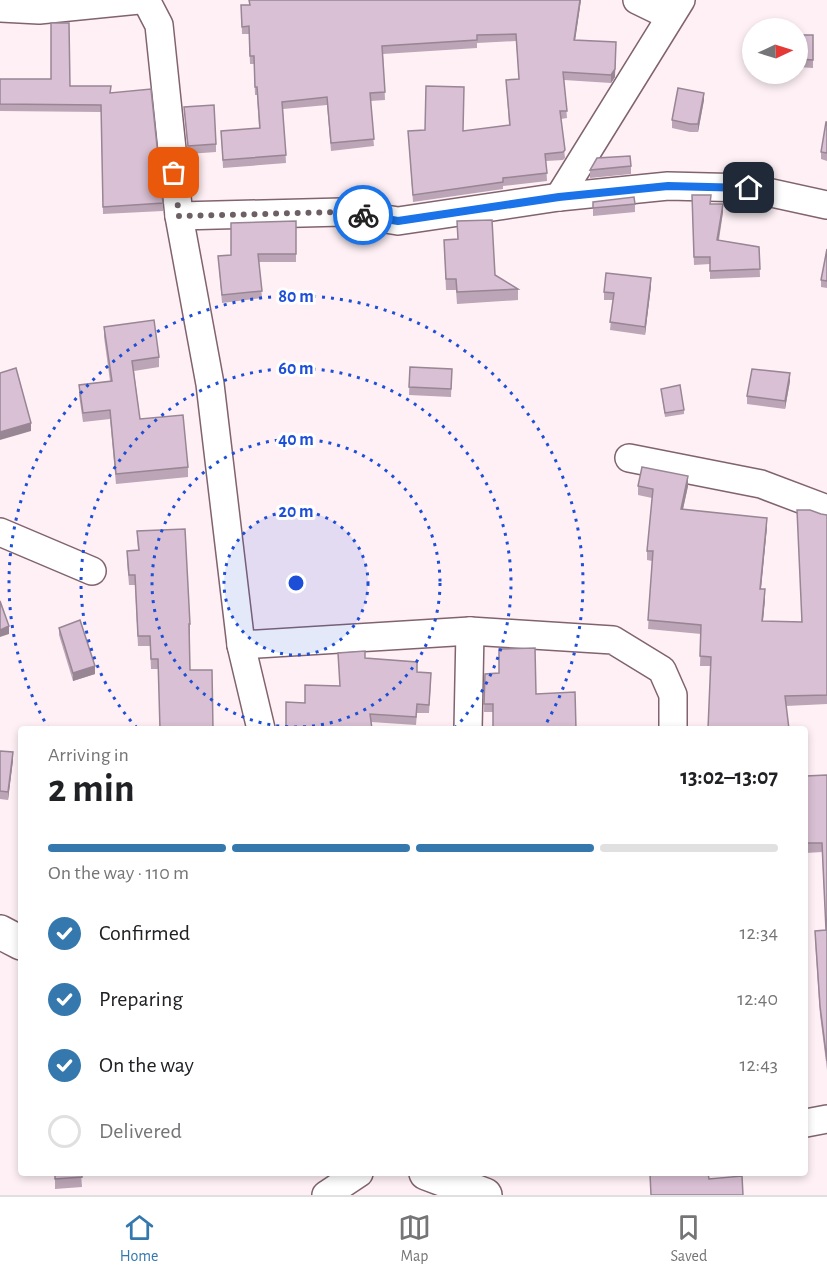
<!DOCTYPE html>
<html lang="en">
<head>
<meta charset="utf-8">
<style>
  :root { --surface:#fff; --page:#f2f2f2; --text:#202124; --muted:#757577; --line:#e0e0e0; --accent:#3478ae }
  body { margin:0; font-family:"Alegreya Sans",sans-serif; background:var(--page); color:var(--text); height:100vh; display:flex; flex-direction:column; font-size:22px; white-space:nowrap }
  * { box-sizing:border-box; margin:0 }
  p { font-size:20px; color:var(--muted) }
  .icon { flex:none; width:33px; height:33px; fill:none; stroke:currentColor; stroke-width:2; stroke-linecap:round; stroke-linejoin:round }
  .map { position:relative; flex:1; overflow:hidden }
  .side { position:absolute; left:18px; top:726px; width:790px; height:450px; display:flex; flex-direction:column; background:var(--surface); border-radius:6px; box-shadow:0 3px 9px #0003 }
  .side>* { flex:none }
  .needle { width:39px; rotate:86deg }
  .fabs { position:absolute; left:742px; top:18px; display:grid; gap:12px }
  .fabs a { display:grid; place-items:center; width:66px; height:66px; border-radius:50%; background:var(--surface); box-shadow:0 3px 9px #0003; font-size:30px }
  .pin { position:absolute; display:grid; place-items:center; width:51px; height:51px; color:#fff; margin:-26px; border-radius:12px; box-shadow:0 3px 9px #0006 }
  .courier { position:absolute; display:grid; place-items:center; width:60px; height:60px; margin:-30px; border:4px solid #1a73e8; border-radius:50%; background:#fff; color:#222; box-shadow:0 2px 8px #0007 }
  .headline em { font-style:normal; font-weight:700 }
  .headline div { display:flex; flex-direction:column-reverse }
  .headline { display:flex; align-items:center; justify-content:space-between; height:102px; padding:0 30px }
  h1 { font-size:39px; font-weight:700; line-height:45px }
  .bar { display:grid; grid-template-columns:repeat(4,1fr); gap:9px 6px; align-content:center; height:72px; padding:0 30px }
  .bar i { height:8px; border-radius:4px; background:var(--line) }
  .bar .active { background:var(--accent) }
  .bar p { grid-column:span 4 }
  ol { padding:0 30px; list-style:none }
  li { display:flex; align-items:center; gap:18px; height:66px }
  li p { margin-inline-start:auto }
  li .icon { padding:6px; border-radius:50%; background:var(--accent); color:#fff; stroke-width:4 }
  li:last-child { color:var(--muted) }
  li i { width:33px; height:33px; border:3px solid var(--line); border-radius:50% }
  .tab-bar { display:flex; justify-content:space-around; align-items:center; height:84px; border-top:2px solid var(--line); background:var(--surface); font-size:16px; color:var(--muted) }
  .tab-bar a { display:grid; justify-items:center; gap:3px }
  .tab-bar .active { color:var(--accent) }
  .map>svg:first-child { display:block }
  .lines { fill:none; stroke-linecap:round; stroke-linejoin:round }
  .minor-casing { stroke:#80636e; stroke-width:30 }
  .primary-casing { stroke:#80636e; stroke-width:36 }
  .minor { stroke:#fff; stroke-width:27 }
  .primary { stroke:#fff; stroke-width:33 }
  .wall { fill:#bba5b6 }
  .shaded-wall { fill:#988694 }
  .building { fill:#d9c0d4; stroke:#988694; stroke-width:1.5 }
  .done { stroke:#6c6064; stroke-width:6; stroke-dasharray:0 10.8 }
  .route { stroke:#1a73e8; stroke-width:8 }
  .ring { fill:none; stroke:#1d4ed8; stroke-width:3; stroke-dasharray:3 6 }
  .centre { fill:#1d4ed8; stroke:#fff; stroke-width:3 }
  .ring-label { font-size:18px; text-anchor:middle; font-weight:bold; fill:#1d4ed8; stroke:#fff; stroke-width:6; stroke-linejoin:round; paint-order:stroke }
</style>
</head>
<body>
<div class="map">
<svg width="827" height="1195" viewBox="0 0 827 1195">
  <rect width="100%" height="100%" fill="#fef0f5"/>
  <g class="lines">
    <g class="minor-casing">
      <g id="minor">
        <polyline points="146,0 159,25 179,216 210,384 241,645 261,729"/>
        <polyline points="637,0 670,16"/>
        <polyline points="0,8 39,10 139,0"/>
        <polyline points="559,197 681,0"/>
        <polyline points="179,216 342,212 398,221 559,197 668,186 749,188 827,205"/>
        <polyline points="629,458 761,484 827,509"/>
        <polyline points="0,532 92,571"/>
        <polyline points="241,645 470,631 613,640 662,670 673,695 673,729"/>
        <polyline points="468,729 470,631"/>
        <polyline points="806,1123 827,1119"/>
        <polyline points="326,1195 359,1173"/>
      </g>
    </g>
    <g class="primary-casing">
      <g id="primary">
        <polyline points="0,932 21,943"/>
        <polyline points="426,1173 485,1195"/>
      </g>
    </g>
    <use href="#minor" class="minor"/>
    <use href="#primary" class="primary"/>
  </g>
  <g class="wall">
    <polygon points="249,0 581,0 575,40 615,77 611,83 564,80 567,118 561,119 565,158 563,160 546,161 547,181 503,186 503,189 413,202 408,131 463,131 509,125 506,80 519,79 516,41 477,43 477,48 383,54 385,100 370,101 374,146 331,151 327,105 283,109 286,163 223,168 221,131 259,128 257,95 255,95 254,64 250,64 249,34 242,34 241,5 249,5"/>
    <polygon points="798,35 813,35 813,68 798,67"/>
    <polygon points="0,79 70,86 110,93 163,203 163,211 103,214 101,112 0,111"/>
    <polygon points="704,100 698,132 690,132 672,128 672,120"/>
    <polygon points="184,107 216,144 216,152 188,154"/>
    <polygon points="827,122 827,161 821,159 821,152"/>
    <polygon points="631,166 631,174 590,178 590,170"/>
    <polygon points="692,195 723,212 719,240 759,247 760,277 710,279 710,264 694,265"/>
    <polygon points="593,202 635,204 635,212 593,216"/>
    <polygon points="296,221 296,262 259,262 262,298 222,303 218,256 231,255"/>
    <polygon points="457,221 495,275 518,289 518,300 457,304 456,290 446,290 444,240 458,239"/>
    <polygon points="827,249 827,288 821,287 821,280"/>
    <polygon points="651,286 645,335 610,330 613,300 604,300 604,292"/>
    <polygon points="104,327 159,357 159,367 134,371 140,419 188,467 188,477 116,484 110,419 83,422 79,395 79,385 110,381 104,337"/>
    <polygon points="410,367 452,369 451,397 409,395"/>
    <polygon points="790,381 785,409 747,404 747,396"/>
    <polygon points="661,389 684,410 684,414 665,417"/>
    <polygon points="638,486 688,486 683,509 767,527 761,589 765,599 763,621 801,622 821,514 827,515 827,704 786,706 710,666 700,666 701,634 648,629 652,561 647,560 647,551 652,498 638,495"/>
    <polygon points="137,531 190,624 190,634 189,634 190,670 213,729 158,669 151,669 150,646 138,646 135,585 129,585 127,561 127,551 138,550"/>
    <polygon points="59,628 95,674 73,681 59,635"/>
    <polygon points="338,653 365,658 417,672 431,681 429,713 417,713 416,725 371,722 305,703 340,686"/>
    <polygon points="485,674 536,694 493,712 484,712"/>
    <polygon points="0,751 13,760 8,800 0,799"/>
    <polygon points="827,775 827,1070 820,1015 815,940 815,931 826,930 822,852 806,853 806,776"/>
    <polygon points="81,1173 82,1187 55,1189 55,1179"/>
  </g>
  <g class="shaded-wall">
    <polygon points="580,0 581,0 574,48 574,40"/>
    <polygon points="616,50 615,77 611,83 611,75"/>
    <polygon points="704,93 704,100 698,132 698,124"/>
    <polygon points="723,204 723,212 717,248 717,240"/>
    <polygon points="651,278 651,286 645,335 645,327"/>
    <polygon points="790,373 790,381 785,409 785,401"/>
    <polygon points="31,423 31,431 0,440 0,432"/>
    <polygon points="688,476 688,486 681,518 681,509"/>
    <polygon points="767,518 767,527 760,598 760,589"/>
    <polygon points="765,589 765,599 762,630 762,621"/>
    <polygon points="9,626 9,634 0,637 0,630"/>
    <polygon points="95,666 95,674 73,681 73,673"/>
    <polygon points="13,752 13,760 8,800 8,792"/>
  </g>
  <g class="building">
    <polygon points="249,0 580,0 574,40 616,42 615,69 611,75 563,72 567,111 560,111 565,150 563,152 545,154 547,173 503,178 503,182 413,195 408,131 425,130 426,86 464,87 463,131 510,125 506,80 519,79 516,34 477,35 477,40 382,46 385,92 370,93 374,139 331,143 327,97 282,102 286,155 223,160 221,131 260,128 257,87 255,87 254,56 250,56 249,26 242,27 241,5 250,5"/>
    <polygon points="51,23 69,23 70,86 111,86 110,93 151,89 163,203 103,207 101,105 0,104 0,79 51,79"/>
    <polygon points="798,35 813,35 813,60 798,59"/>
    <polygon points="678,88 704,93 698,124 690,124 672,120"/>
    <polygon points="214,105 216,144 188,146 184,107"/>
    <polygon points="826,122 827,122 827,153 821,152"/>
    <polygon points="630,156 631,166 590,170 597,158"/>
    <polygon points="692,195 711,195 710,204 723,204 717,240 759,247 760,269 710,271 710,257 694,257"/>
    <polygon points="634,197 635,204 593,208 593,202"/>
    <polygon points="492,220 495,275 518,289 457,292 456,279 446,279 444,240 458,239 457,221"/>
    <polygon points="296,221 296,254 258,254 262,291 222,295 218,256 231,255 231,223"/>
    <polygon points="827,249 827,281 821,280"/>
    <polygon points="606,273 651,278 645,327 610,322 614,293 604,292"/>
    <polygon points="154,320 159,357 132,361 140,419 183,415 188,467 116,474 110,410 83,413 79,385 112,381 104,327"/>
    <polygon points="410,367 452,369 451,389 409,387"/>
    <polygon points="16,368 31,423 0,432 0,373"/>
    <polygon points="752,369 790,373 785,401 747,396"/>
    <polygon points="680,385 684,410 665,413 661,389"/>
    <polygon points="642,467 688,476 681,509 767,518 760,589 765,589 762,621 802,622 797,510 810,510 821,514 827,515 827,695 785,696 789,729 708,729 711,657 700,656 701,625 648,620 653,551 647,551 653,489 638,486"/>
    <polygon points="185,529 190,624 189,624 190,670 212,670 213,729 160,729 158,659 151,659 150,636 138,636 135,575 129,575 127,551 139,550 137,531"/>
    <polygon points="0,601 9,626 0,630"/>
    <polygon points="80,620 95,666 73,673 59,628"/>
    <polygon points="535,648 536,694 575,692 576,729 493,729 493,704 484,704 485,674 499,673 499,649"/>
    <polygon points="365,651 365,658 417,662 417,672 431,673 429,705 417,704 416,717 370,714 372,729 286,729 286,702 305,703 305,685 340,686 338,653"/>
    <polygon points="0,751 13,752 8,792 0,791"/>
    <polygon points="827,775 827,1061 820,1006 815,931 826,930 822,843 806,843 806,776"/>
    <polygon points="55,1173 81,1173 82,1177 55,1179"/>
    <polygon points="672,1173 708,1173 709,1179 742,1176 743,1195 651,1195 650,1174 672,1174"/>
  </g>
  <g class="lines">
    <polyline class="done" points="174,173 179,216 342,212 363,215"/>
    <polyline class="route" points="363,215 398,221 559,197 668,186 749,188"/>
  </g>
  <circle cx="296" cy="583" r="72" fill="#1d4ed8" fill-opacity=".12"/>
  <g class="ring">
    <circle cx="296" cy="583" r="72"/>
    <circle cx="296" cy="583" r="144"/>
    <path d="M137 728A215 215 0 1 1 455 728"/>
    <path d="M49 729A287 287 0 1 1 543 729"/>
  </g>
  <circle cx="296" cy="583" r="9" class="centre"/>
  <g class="ring-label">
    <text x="296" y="302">80 m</text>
    <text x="296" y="374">60 m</text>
    <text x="296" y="445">40 m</text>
    <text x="296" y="517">20 m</text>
  </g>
</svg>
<div class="fabs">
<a><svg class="needle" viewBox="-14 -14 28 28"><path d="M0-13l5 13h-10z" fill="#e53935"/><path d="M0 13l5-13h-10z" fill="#757577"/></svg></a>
</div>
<div class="pin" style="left:174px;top:173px;background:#ea580c"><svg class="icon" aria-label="bag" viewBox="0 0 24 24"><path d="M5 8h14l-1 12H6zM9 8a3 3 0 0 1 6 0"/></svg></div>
<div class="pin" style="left:749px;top:188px;background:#1f2937"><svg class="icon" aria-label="home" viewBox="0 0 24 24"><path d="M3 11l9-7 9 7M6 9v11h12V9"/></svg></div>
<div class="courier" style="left:363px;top:215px"><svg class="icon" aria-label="bike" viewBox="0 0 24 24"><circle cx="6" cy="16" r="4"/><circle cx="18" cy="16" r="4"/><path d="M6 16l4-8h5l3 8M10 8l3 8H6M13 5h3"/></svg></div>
<section class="side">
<div class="headline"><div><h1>2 min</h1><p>Arriving in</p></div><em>13:02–13:07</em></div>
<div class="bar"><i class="active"></i><i class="active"></i><i class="active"></i><i></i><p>On the way · 110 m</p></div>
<ol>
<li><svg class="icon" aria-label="check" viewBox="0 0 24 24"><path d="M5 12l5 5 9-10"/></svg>Confirmed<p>12:34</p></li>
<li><svg class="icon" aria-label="check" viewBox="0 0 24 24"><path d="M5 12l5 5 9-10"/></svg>Preparing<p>12:40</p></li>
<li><svg class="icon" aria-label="check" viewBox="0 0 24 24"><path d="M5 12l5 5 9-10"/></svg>On the way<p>12:43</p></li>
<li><i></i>Delivered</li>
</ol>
</section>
</div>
<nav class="tab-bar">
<a class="active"><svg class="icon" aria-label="home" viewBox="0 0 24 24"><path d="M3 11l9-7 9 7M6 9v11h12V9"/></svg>Home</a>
<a><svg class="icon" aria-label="map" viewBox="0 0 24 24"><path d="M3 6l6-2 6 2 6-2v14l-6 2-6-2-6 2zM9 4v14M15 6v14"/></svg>Map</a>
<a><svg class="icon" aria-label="saved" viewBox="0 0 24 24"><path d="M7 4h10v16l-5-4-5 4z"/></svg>Saved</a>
</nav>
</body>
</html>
